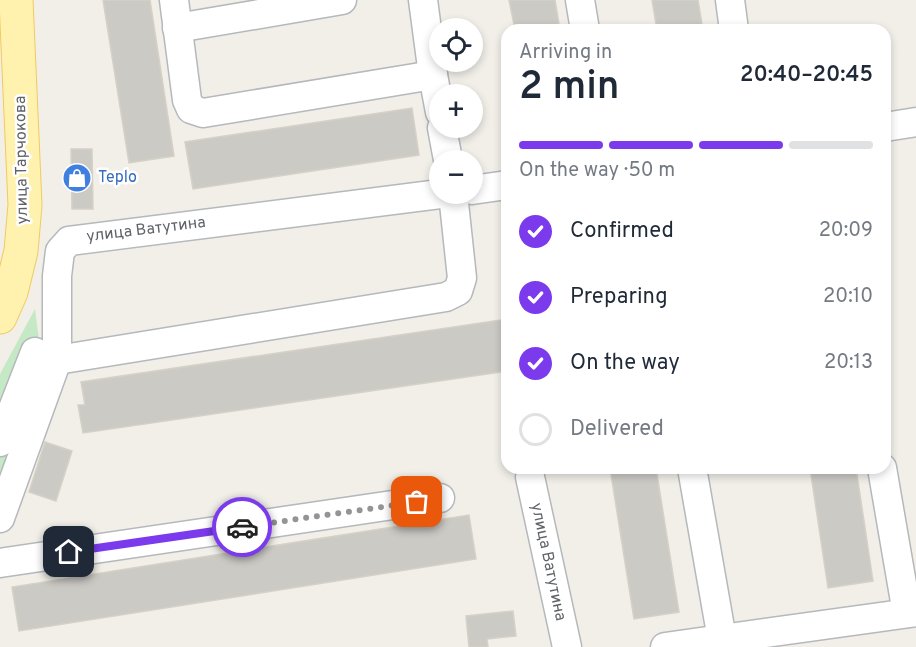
<!DOCTYPE html>
<html lang="en">
<head>
<meta charset="utf-8">
<style>
  :root { --surface:#fff; --page:#f2f2f3; --text:#1f2937; --muted:#747a83; --line:#e0e1e3; --accent:#7c3aed }
  body { margin:0; font-family:Overpass,sans-serif; background:var(--page); color:var(--text); height:100vh; display:flex; flex-direction:column; font-size:22px; white-space:nowrap }
  * { box-sizing:border-box; margin:0 }
  p { font-size:20px; color:var(--muted) }
  .icon { flex:none; width:33px; height:33px; fill:none; stroke:currentColor; stroke-width:2; stroke-linecap:round; stroke-linejoin:round }
  .map { position:relative; flex:1; overflow:hidden }
  .details { position:absolute; left:501px; top:24px; width:390px; height:450px; display:flex; flex-direction:column; background:var(--surface); border-radius:18px; box-shadow:0 3px 9px #0003 }
  .details>* { flex:none }
  .buttons { position:absolute; left:429px; top:18px; display:grid; gap:12px }
  .buttons a { display:grid; place-items:center; width:54px; height:54px; border-radius:50%; background:var(--surface); box-shadow:0 3px 9px #0003; font-size:30px }
  .pin { position:absolute; display:grid; place-items:center; width:51px; height:51px; color:#fff; margin:-26px; border-radius:12px; box-shadow:0 3px 9px #0006 }
  .courier { position:absolute; display:grid; place-items:center; width:60px; height:60px; margin:-30px; border:4px solid #7c3aed; border-radius:50%; background:#fff; color:#222; box-shadow:0 2px 8px #0007 }
  .head em { font-style:normal; font-weight:600 }
  .head div { display:flex; flex-direction:column-reverse }
  .head { display:flex; align-items:center; justify-content:space-between; height:102px; padding:0 18px }
  h1 { font-size:39px; font-weight:600; line-height:45px }
  .bar { display:grid; grid-template-columns:repeat(4,1fr); gap:9px 6px; align-content:center; height:72px; padding:0 18px }
  .bar i { height:8px; border-radius:4px; background:var(--line) }
  .bar .on { background:var(--accent) }
  .bar p { grid-column:span 4 }
  ol { padding:0 18px; list-style:none }
  li { display:flex; align-items:center; gap:18px; height:66px }
  li p { margin-inline-start:auto }
  li .icon { padding:6px; border-radius:50%; background:var(--accent); color:#fff; stroke-width:4 }
  li:last-child { color:var(--muted) }
  li i { width:33px; height:33px; border:3px solid var(--line); border-radius:50% }
  .map>svg:first-child { display:block }
  .green { fill:#c5e8c5 }
  .building { fill:#cccac5; stroke:#d6d1c6; stroke-width:1.5 }
  .lines { fill:none; stroke-linecap:round; stroke-linejoin:round }
  .minor-casing { stroke:#b5b8bc; stroke-width:31 }
  .major-casing { stroke:#f2c960; stroke-width:35 }
  .minor { stroke:#fff; stroke-width:28 }
  .major { stroke:#fff2af; stroke-width:33 }
  .done { stroke:#929495; stroke-width:6; stroke-dasharray:0 10.8 }
  .route { stroke:#7c3aed; stroke-width:8 }
  .labels { text-anchor:middle; dominant-baseline:central; stroke-width:5; stroke-linejoin:round; paint-order:stroke }
  .street-label { font-size:16px; fill:#5f6368; stroke:#fff }
  .shop-label { font-size:16px; fill:#366cbe; stroke:#fff; text-anchor:start }
</style>
</head>
<body>
<div class="map">
<svg width="916" height="647" viewBox="0 0 916 647">
  <rect width="100%" height="100%" fill="#f1efe8"/>
  <polygon class="green" points="35,309 41,355 0,481 0,374"/>
  <g class="building">
    <polygon points="103,0 150,0 174,156 129,163"/>
    <polygon points="509,0 555,0 560,30 515,30"/>
    <polygon points="652,0 698,0 703,30 657,30"/>
    <polygon points="412,108 419,155 193,189 185,142"/>
    <polygon points="71,149 92,149 93,209 72,209"/>
    <polygon points="507,319 507,371 83,433 78,405 85,405 81,382"/>
    <polygon points="45,442 72,451 56,501 29,492"/>
    <polygon points="610,468 656,468 679,612 634,619"/>
    <polygon points="810,468 856,468 873,581 828,588"/>
    <polygon points="469,515 476,559 19,631 12,587"/>
    <polygon points="513,611 516,636 487,639 488,647 469,647 466,616"/>
  </g>
  <g class="lines">
    <g class="minor-casing">
      <g id="minor">
        <polyline points="174,0 187,100 191,109 203,113 433,75 423,0"/>
        <polyline points="580,0 585,30"/>
        <polyline points="730,0 734,30"/>
        <polyline points="177,28 342,0"/>
        <polyline points="433,75 440,112"/>
        <polyline points="885,127 916,122"/>
        <polyline points="442,128 448,160"/>
        <polyline points="472,190 507,185"/>
        <polyline points="57,360 446,297 458,291 462,278 453,194"/>
        <polyline points="0,442 35,352"/>
        <polyline points="692,468 722,639"/>
        <polyline points="882,468 907,613"/>
        <polyline points="530,477 567,647"/>
        <polyline points="0,518 57,360 57,276 60,251 69,241 440,194"/>
        <polyline points="0,563 440,498"/>
        <polyline points="665,647 916,612"/>
      </g>
    </g>
    <g class="major-casing">
      <polyline id="major" points="0,317 11,292 21,251 25,205 16,0"/>
    </g>
    <use href="#minor" class="minor"/>
    <use href="#major" class="major"/>
  </g>
  <g class="lines">
    <polyline class="done" points="242,527 417,502"/>
    <polyline class="route" points="69,552 242,527"/>
  </g>
  <defs>
    <g id="shop-disc" transform="scale(1.5)"><circle r="9.5" fill="#3f7fe0" stroke="#fff"/><path d="M-5-2.5h2.3a2.7 3.5 0 0 1 5.4 0H5L5.5 6h-11ZM-1.5-2.5h3a1.5 2.3 0 0 0-3 0Z" fill="#fff"/></g>
  </defs>
  <g fill-rule="evenodd">
    <use href="#shop-disc" x="77" y="178"/>
  </g>
  <g class="labels">
    <g class="street-label">
      <text transform="translate(22 160) rotate(-91)">улица Тарчокова</text>
      <text transform="translate(146 230) rotate(-7)">улица Ватутина</text>
      <text transform="translate(548 562) rotate(78)">улица Ватутина</text>
    </g>
    <g class="shop-label">
      <text x="98" y="178">Teplo</text>
    </g>
  </g>
</svg>
<div class="buttons">
<a><svg class="icon" aria-label="locate" viewBox="0 0 24 24"><circle cx="12" cy="12" r="6"/><path d="M12 2v4M12 18v4M2 12h4M18 12h4"/></svg></a>
<a>+</a>
<a>−</a>
</div>
<div class="pin" style="left:417px;top:502px;background:#ea580c"><svg class="icon" aria-label="bag" viewBox="0 0 24 24"><path d="M5 8h14l-1 12H6zM9 8a3 3 0 0 1 6 0"/></svg></div>
<div class="pin" style="left:69px;top:552px;background:#1f2937"><svg class="icon" aria-label="home" viewBox="0 0 24 24"><path d="M3 11l9-7 9 7M6 9v11h12V9"/></svg></div>
<div class="courier" style="left:242px;top:527px"><svg class="icon" aria-label="car" viewBox="0 0 24 24"><path d="M5 17H2v-5l4-1 3-4h7l3 4 3 1v5h-3M9 17h6M6 11h13"/><circle cx="7" cy="17" r="2"/><circle cx="17" cy="17" r="2"/></svg></div>
<section class="details">
<div class="head"><div><h1>2 min</h1><p>Arriving in</p></div><em>20:40–20:45</em></div>
<div class="bar"><i class="on"></i><i class="on"></i><i class="on"></i><i></i><p>On the way · 50 m</p></div>
<ol>
<li><svg class="icon" aria-label="check" viewBox="0 0 24 24"><path d="M5 12l5 5 9-10"/></svg>Confirmed<p>20:09</p></li>
<li><svg class="icon" aria-label="check" viewBox="0 0 24 24"><path d="M5 12l5 5 9-10"/></svg>Preparing<p>20:10</p></li>
<li><svg class="icon" aria-label="check" viewBox="0 0 24 24"><path d="M5 12l5 5 9-10"/></svg>On the way<p>20:13</p></li>
<li><i></i>Delivered</li>
</ol>
</section>
</div>
</body>
</html>
